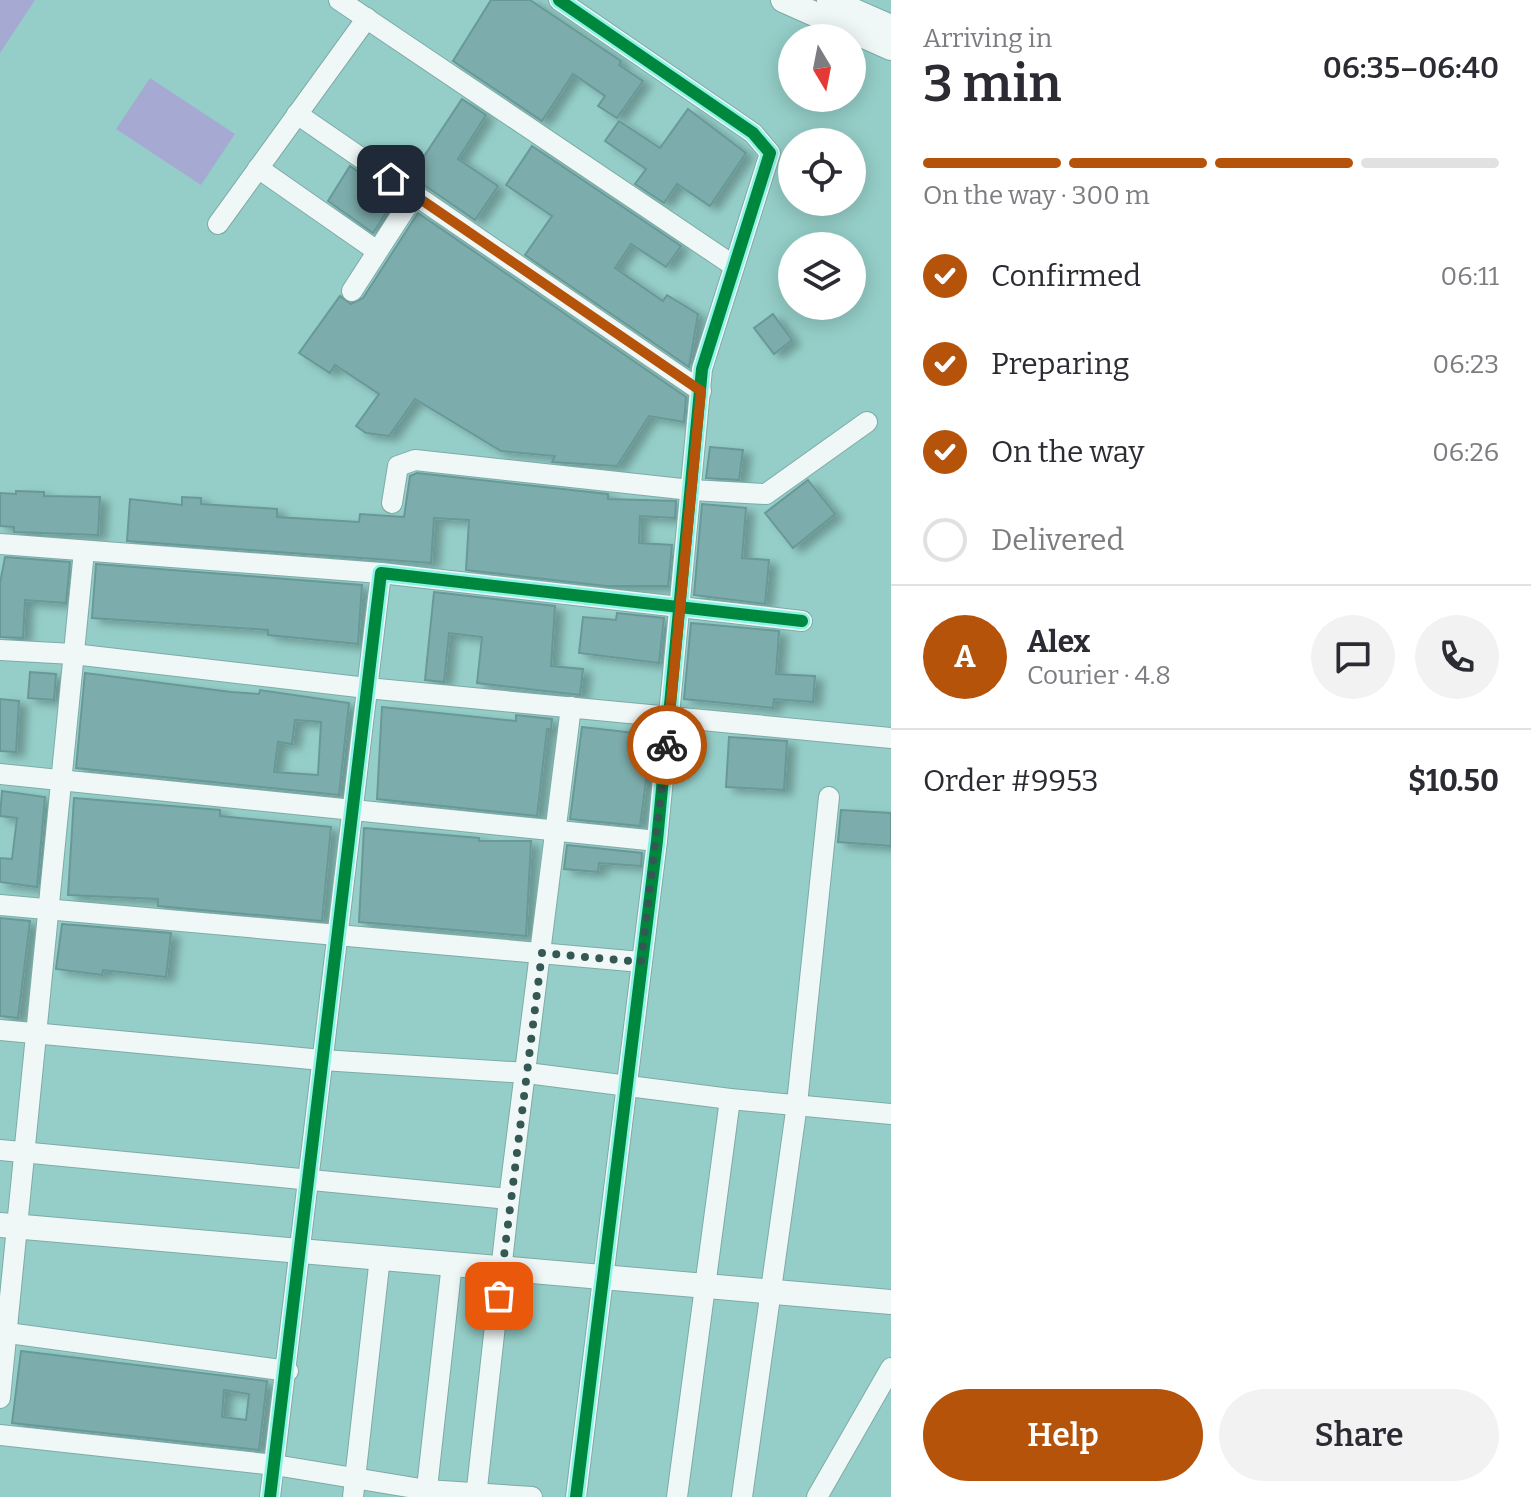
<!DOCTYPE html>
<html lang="en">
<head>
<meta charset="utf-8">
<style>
  :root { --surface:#fff; --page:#f2f2f3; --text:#2b2b33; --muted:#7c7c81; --line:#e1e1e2; --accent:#b45309 }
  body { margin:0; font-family:Bitter,serif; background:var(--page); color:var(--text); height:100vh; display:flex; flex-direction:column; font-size:30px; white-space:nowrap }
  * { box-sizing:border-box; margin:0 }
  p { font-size:26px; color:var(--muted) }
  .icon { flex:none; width:44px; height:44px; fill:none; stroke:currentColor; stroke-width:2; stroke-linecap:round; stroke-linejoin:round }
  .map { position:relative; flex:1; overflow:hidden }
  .panel { display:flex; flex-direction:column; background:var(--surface); width:640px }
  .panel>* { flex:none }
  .needle { width:52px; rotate:170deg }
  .tools { position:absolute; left:778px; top:24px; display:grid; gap:16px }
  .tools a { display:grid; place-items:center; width:88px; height:88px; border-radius:50%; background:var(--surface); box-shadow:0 4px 20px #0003; font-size:40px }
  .pin { position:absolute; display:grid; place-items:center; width:68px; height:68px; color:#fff; margin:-34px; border-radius:16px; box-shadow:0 4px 12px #0006 }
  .courier { position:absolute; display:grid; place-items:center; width:80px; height:80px; margin:-40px; border:6px solid #b45309; border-radius:50%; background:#fff; color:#222; box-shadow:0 2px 10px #0007 }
  .headline em { font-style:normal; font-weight:600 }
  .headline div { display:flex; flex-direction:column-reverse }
  .headline { display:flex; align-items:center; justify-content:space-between; height:136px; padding:0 32px }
  h1 { font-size:52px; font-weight:600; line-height:60px }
  .bar { display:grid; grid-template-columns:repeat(4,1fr); gap:12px 8px; align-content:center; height:96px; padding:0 32px }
  .bar i { height:10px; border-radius:6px; background:var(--line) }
  .bar .on { background:var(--accent) }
  .bar p { grid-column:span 4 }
  .line { display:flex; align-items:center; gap:20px; padding:0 32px; border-top:2px solid var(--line) }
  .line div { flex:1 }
  .round { display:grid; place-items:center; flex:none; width:84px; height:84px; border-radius:42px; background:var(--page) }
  ol { padding:0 32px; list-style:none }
  li { display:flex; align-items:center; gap:24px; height:88px }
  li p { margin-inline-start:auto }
  li .icon { padding:8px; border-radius:50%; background:var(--accent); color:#fff; stroke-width:4 }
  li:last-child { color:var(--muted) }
  li i { width:44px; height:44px; border:4px solid var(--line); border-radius:50% }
  .action { display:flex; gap:16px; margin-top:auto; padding:16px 32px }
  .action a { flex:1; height:92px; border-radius:48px; background:var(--accent); color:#fff; font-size:32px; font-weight:600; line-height:92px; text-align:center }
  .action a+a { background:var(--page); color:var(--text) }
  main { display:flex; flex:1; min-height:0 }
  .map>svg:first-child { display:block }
  .green { fill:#a6aad2 }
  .building { fill:#7dacac; stroke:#689998; stroke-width:2; fill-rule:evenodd; filter:url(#shadow) }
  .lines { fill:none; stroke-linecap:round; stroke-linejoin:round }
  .minor-casing { stroke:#7eaba6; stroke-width:22 }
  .tertiary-casing { stroke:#7eaba6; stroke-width:26 }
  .minor { stroke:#eff8f7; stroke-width:20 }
  .tertiary { stroke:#eff8f7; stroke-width:24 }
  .cycleway-casing { stroke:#8cf3e7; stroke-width:17 }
  .cycleway { stroke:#00873e; stroke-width:12 }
  .done { stroke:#365855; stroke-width:8; stroke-dasharray:0 14.4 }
  .route { stroke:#b45309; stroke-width:10 }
</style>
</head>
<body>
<main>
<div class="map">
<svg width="891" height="1497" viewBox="0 0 891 1497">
  <defs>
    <filter id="shadow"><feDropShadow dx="8" dy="4.5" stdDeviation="4" flood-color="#0004"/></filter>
  </defs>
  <rect width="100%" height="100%" fill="#95cec8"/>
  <g class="green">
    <polygon points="0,0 35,0 0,53"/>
    <polygon points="150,78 235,134 201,185 116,129"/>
  </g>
  <g class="building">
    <polygon points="491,0 530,0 621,61 619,65 643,81 617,118 598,106 605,96 573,74 542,121 453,61"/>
    <polygon points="462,99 486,115 458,159 498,186 475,220 411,176"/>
    <polygon points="688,109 746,153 710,206 677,184 664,203 635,184 646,169 605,141 619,121 660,148"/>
    <polygon points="532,146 681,246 666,267 631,244 615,268 663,301 667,295 698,314 689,367 525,255 552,216 506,185"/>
    <polygon points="350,166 396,197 373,233 328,201"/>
    <polygon points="418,213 686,397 684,422 649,416 617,466 552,462 555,456 501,451 415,399 389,436 366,433 356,426 379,394 335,365 330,373 299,353 340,296 351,304 363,298"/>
    <polygon points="773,314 792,340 774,354 754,328"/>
    <polygon points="710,447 743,450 739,480 706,478"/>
    <polygon points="417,473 608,494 608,499 676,501 675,518 640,516 639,543 672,545 668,586 606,586 466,570 469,520 434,518 431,563 127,541 130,499 182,505 182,497 201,498 201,504 277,509 277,517 359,522 360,514 404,517 410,476"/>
    <polygon points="808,480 835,514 793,548 765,513"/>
    <polygon points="16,491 44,492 44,496 100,497 98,535 14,532 14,527 0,526 0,493 16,494"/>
    <polygon points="702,504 746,508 742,558 769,560 765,604 694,595"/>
    <polygon points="5,557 70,562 66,603 25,600 23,638 0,637 0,583"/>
    <polygon points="96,564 362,585 358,644 268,635 268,630 92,618"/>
    <polygon points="434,592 555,606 551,666 583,669 580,695 477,683 482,637 449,633 444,682 425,680"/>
    <polygon points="617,613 664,618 659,663 579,653 583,617 616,620"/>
    <polygon points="691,623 779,631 776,674 815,676 813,702 774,699 773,708 684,699"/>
    <polygon points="30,672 56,674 54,700 28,698"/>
    <path d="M85,673L231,692L259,694L260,690L349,703L339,795L76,768ZM295,720L321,722L318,775L274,772L278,742L292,744Z"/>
    <polygon points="0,699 19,701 16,752 0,751"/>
    <polygon points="382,707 516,721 516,715 552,719 551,729 547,729 537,816 377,799"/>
    <polygon points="582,727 652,735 640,826 570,819"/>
    <polygon points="729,737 787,741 784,790 726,787"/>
    <polygon points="2,791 45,797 37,887 0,882 0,858 12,859 17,818 0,816"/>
    <polygon points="74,798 220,810 220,816 331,827 322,921 158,906 158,899 68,895"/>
    <polygon points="841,810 891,813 891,846 838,842"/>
    <polygon points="364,828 479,838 479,841 531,841 526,936 359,922"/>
    <polygon points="567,845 642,853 641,866 599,863 598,872 564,869"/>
    <polygon points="0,918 30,921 18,1018 0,1016"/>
    <polygon points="62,924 171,933 166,977 103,970 102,975 56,969"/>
    <path d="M21,1351L267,1381L259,1450L12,1423ZM224,1390L249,1394L246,1420L222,1417Z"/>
  </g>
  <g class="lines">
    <g class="minor-casing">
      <g id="minor">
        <polyline points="339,0 734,266"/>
        <polyline points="559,0 753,133 770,153 702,369 657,841 576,1497"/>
        <polyline points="297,114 701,391"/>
        <polyline points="258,168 377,251"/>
        <polyline points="218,224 367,18"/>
        <polyline points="352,291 414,195"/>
        <polyline points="392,503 398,466 415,460 691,490 766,494 867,422"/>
        <polyline points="0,544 381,573"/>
        <polyline points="0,650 73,654 367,688 891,738"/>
        <polyline points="0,774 657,841"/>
        <polyline points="0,905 641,962"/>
        <polyline points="0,1030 322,1060 527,1073 730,1099 891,1114"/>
        <polyline points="0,1150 509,1199"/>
        <polyline points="0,1332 288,1371"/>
        <polyline points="0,1398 84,551"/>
        <polyline points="0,1435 275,1465 427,1490 532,1497"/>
        <polyline points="270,1497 381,573 802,621"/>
        <polyline points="353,1497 380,1257"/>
        <polyline points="426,1497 452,1263"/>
        <polyline points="476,1497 509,1199 571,707"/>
        <polyline points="677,1497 730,1099"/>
        <polyline points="742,1497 797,1104 829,797"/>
        <polyline points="817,1497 891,1368"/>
      </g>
    </g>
    <g class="tertiary-casing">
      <g id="tertiary">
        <polyline points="783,0 891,48"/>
        <polyline points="829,0 891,27"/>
        <polyline points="0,1225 891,1302"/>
      </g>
    </g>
    <use href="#minor" class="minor"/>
    <use href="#tertiary" class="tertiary"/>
    <g class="cycleway-casing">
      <g id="cycleway">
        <polyline points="559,0 753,133 770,153 702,369 657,841 576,1497"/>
        <polyline points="270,1497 381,573 802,621"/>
      </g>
    </g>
    <use href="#cycleway" class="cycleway"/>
  </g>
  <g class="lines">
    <polyline class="done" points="499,1296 542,953 641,962 667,745"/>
    <polyline class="route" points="391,179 701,391 667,745"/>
  </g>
</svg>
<div class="tools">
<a><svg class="needle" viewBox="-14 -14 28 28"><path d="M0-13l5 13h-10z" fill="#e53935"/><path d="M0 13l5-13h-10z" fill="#7c7c81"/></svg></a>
<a><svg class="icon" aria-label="locate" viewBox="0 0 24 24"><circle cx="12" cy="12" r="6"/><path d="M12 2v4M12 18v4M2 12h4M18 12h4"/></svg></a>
<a><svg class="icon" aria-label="layers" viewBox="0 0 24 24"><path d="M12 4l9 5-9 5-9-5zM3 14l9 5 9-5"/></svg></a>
</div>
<div class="pin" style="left:499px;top:1296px;background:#ea580c"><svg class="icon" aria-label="bag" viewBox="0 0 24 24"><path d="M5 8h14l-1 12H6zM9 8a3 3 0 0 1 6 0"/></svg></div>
<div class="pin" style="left:391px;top:179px;background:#1f2937"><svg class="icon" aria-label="home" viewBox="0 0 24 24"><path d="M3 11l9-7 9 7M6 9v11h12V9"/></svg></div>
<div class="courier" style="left:667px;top:745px"><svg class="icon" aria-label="bike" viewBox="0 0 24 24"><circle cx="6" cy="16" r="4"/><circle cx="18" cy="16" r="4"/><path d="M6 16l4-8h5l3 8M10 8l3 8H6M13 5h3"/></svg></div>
</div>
<section class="panel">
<div class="headline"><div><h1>3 min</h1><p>Arriving in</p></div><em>06:35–06:40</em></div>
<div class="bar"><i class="on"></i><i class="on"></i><i class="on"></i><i></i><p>On the way · 300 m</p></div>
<ol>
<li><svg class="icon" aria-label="check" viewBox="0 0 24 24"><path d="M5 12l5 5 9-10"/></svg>Confirmed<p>06:11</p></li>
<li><svg class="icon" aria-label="check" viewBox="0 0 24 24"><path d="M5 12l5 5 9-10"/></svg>Preparing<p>06:23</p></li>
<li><svg class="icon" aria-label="check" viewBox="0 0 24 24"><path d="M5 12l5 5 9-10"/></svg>On the way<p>06:26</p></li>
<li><i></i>Delivered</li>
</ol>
<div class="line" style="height:144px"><b class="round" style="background:var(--accent);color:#fff">A</b><div><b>Alex</b><p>Courier · 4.8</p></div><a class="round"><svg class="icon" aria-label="chat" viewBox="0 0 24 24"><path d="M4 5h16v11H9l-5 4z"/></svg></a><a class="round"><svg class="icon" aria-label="phone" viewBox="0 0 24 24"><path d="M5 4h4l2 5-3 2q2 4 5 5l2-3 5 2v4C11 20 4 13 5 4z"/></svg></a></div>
<div class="line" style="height:104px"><div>Order #9953</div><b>$10.50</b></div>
<div class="action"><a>Help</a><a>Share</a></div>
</section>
</main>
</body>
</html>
